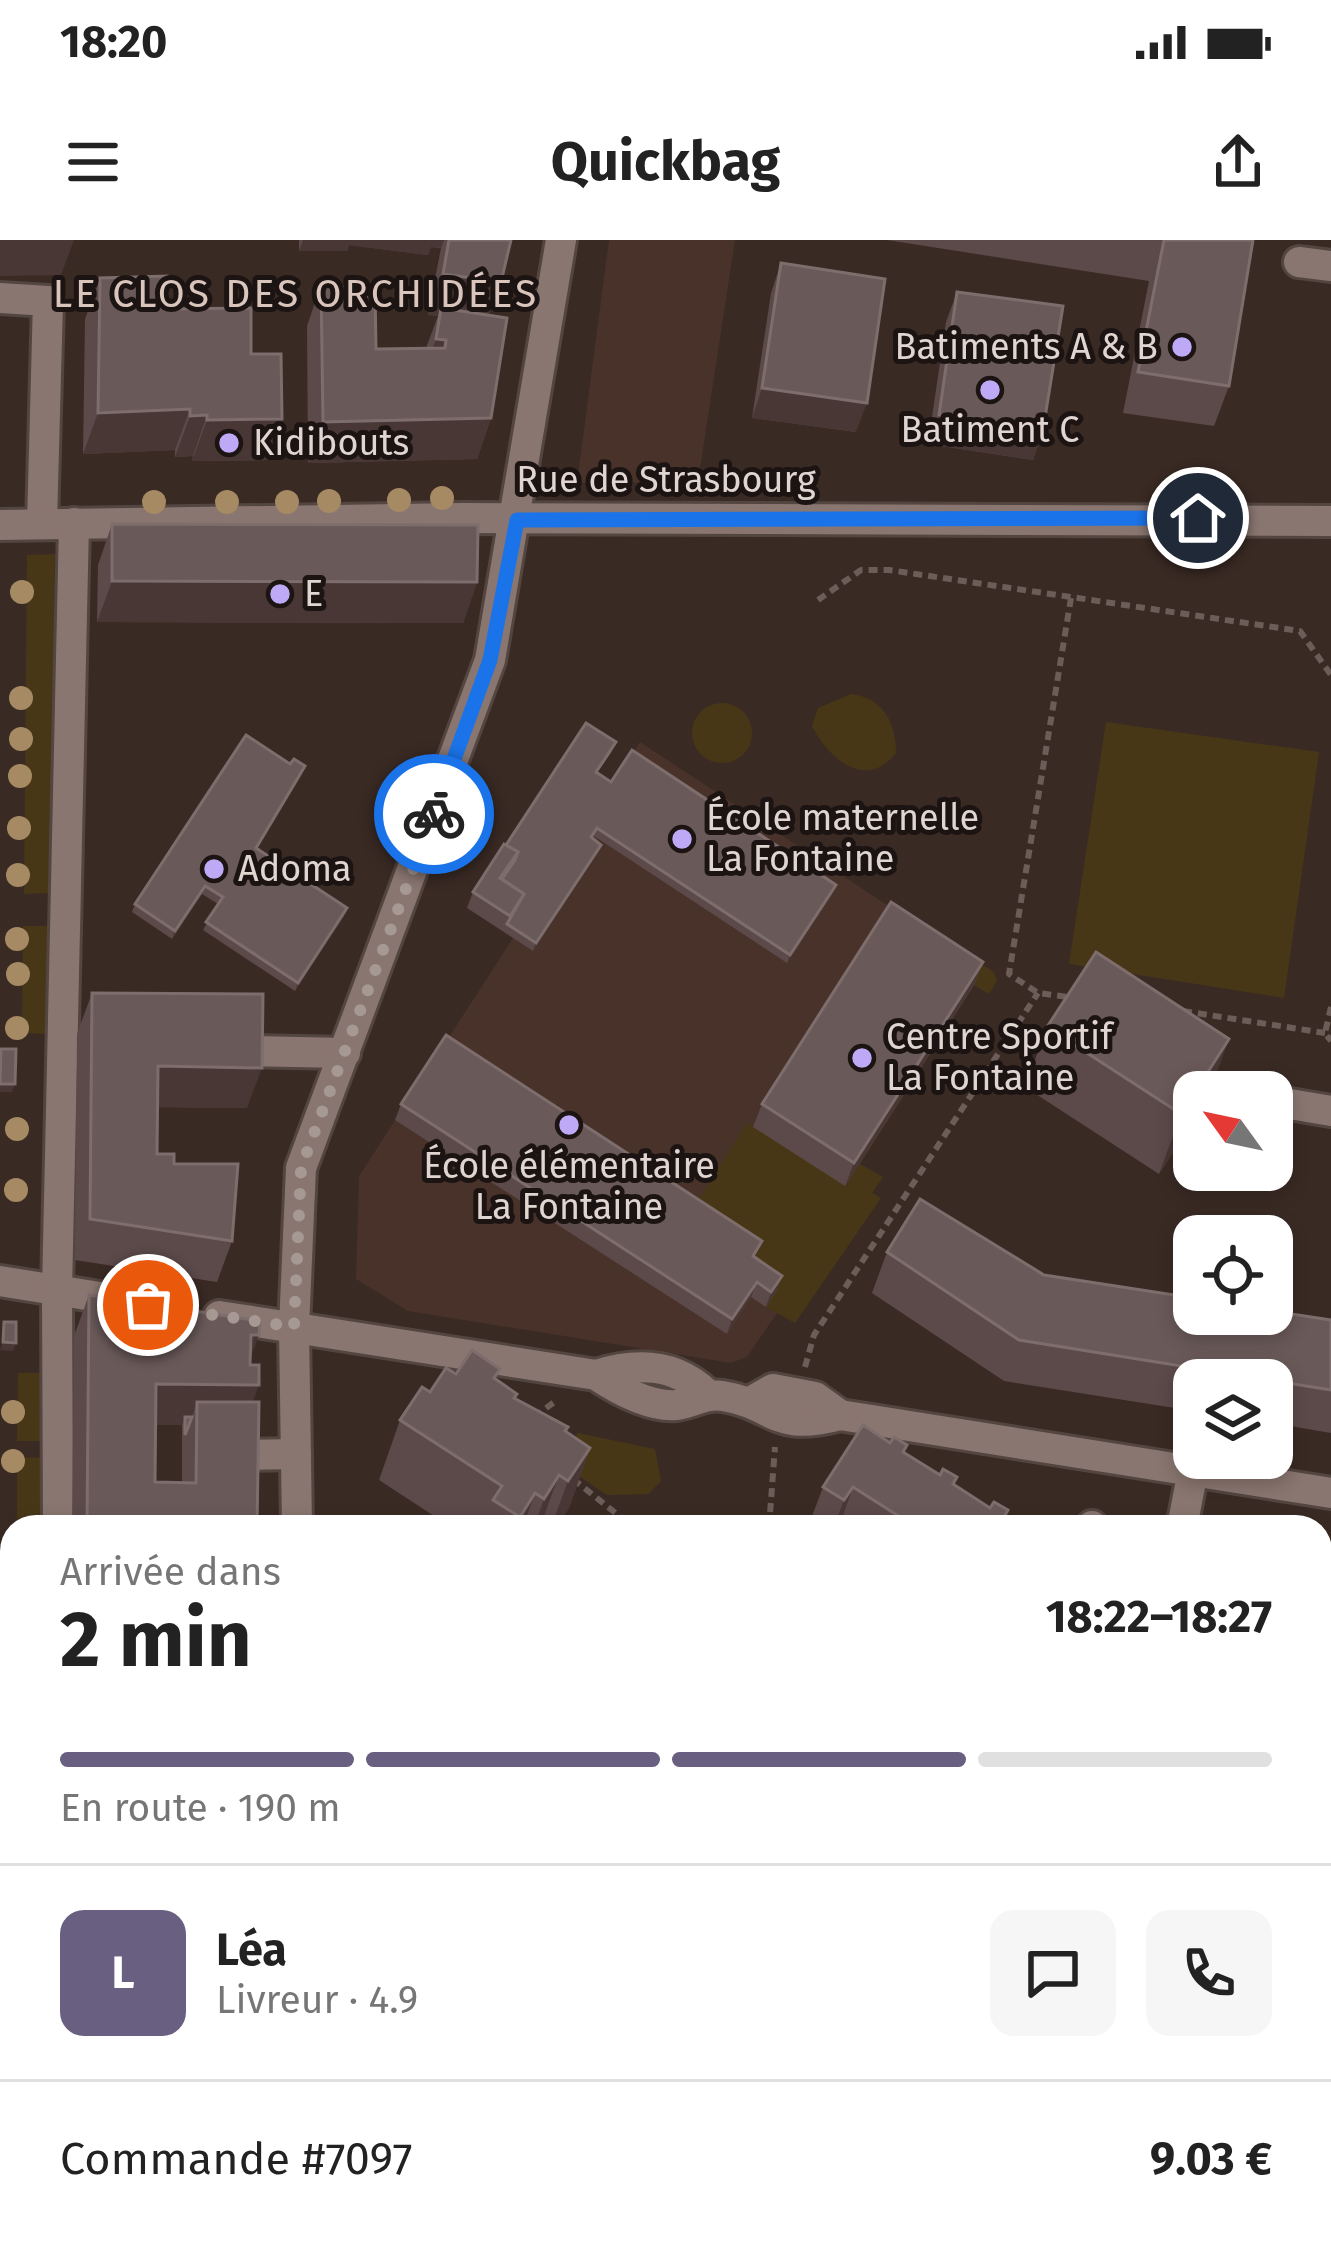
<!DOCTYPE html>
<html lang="fr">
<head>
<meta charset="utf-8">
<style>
  :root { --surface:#fff; --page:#f6f6f6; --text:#222; --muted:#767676; --line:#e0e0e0; --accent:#685f81 }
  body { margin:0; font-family:"Fira Sans",sans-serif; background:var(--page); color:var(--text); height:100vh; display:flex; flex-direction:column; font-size:45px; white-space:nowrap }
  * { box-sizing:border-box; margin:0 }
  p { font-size:39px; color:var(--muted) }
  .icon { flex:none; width:66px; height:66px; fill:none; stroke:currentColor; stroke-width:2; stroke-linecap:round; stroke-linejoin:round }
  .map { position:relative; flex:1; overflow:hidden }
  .details { position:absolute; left:0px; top:1275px; width:1332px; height:747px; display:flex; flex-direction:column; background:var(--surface); border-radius:36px 36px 0 0; box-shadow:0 6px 18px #0003 }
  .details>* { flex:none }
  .needle { width:78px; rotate:303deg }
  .tools { position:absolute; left:1173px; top:831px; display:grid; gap:24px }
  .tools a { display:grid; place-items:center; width:120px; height:120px; border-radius:24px; background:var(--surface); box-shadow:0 6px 18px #0003; font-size:60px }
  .pin { position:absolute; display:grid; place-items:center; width:102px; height:102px; color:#fff; margin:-51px; border:6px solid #fff; border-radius:50%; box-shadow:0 3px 12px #0007 }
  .courier { position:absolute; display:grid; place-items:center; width:120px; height:120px; margin:-60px; border:9px solid #1a73e8; border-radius:50%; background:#fff; color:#222; box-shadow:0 3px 15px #0007 }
  .overview em { font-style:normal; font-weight:700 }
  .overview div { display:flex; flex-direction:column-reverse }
  .overview { display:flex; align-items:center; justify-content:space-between; height:204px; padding:0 60px }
  h1 { font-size:78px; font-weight:700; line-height:90px }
  .bar { display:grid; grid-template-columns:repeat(4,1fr); gap:18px 12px; align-content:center; height:144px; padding:0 60px }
  .bar i { height:15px; border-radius:9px; background:var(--line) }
  .bar .on { background:var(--accent) }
  .bar p { grid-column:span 4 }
  .line { display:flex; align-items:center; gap:30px; padding:0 60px; border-top:3px solid var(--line) }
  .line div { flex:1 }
  .round { display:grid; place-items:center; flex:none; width:126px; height:126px; border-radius:24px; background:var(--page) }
  .status { display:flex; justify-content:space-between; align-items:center; height:84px; padding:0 60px; background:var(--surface); direction:ltr }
  .status svg { height:33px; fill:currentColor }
  header { display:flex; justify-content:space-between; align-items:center; height:156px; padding:0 60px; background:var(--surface); font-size:54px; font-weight:700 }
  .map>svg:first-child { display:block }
  .built { fill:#49322a }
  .green { fill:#483717 }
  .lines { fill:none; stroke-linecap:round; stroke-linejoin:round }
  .minor-casing { stroke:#534540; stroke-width:36 }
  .path { stroke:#6c5d58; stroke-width:6; stroke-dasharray:9 6; stroke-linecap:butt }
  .minor { stroke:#8a7670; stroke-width:30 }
  .tree { fill:#a58a64 }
  .wall { fill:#5c4a4a; fill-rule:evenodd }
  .shaded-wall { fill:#483735 }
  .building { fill:#6a5959; stroke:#7d6d6c; stroke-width:3 }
  .done { stroke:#a69994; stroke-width:12; stroke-dasharray:0 21.6 }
  .route { stroke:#1a73e8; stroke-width:15 }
  .poi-dot { fill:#bda9f5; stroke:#1c1412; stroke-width:4.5 }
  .labels { text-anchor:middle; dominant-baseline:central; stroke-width:10; stroke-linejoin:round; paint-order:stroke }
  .poi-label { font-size:36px; fill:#e0d5d1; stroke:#1c1412; text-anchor:start }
  .street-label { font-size:36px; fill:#e0d5d1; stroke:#1c1412 }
  .neighbourhood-label { font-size:39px; letter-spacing:3px; fill:#dac5bd; stroke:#1c1412 }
</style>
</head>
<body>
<div class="status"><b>18:20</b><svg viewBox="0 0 49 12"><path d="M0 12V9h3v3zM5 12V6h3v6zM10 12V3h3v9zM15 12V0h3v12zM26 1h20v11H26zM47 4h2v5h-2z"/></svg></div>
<header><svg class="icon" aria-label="menu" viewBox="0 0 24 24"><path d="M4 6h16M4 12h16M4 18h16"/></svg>Quickbag<svg class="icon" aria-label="share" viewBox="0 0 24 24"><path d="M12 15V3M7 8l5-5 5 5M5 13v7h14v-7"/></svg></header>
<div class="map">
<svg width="1331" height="2020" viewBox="0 0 1331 2020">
  <rect width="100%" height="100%" fill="#3a2a24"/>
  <g class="built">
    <polygon points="609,0 735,0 698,242 577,243"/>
    <polygon points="640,502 893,669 753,887 747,883 776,1052 766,1067 777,1073 747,1117 731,1123 408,1071 356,1039 359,936"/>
    <polygon points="653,2010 910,2010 903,2020 646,2020"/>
  </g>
  <g class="green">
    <polygon points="55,314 50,653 24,654 27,315"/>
    <path d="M851,454C884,458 896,484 896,513C866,551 829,519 812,486L818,468Z"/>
    <circle cx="722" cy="493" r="30"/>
    <polygon points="1106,482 1319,512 1284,758 1069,724"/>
    <polygon points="893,669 994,732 997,741 989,754 974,745 860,924 883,937 872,953 881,958 795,1083 766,1067 775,1052 690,973 747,883 754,886"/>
    <polygon points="23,686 51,686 56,794 22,793"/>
    <polygon points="18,1133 44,1133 45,1201 17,1201"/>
    <polygon points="578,1193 655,1209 661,1241 648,1254 607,1255 559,1222"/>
    <polygon points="17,1217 44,1218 43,1281 17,1281"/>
  </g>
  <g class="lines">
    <g class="minor-casing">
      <g id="minor">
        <polyline points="1299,22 1331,26"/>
        <polyline points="0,58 48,61 42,284"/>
        <polyline points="0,285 462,278 1331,281"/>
        <polyline points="248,811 345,813"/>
        <polyline points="1272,861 1331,871"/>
        <polyline points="0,1041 130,1062"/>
        <path d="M219,1076L596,1135C617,1149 650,1167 676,1165C694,1163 704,1153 723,1156C777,1165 773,1193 840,1175L1331,1253"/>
        <path d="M596,1135C637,1122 675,1123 707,1154"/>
        <polyline points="752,1161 773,1149 815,1157 840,1175"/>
        <polyline points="243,1215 296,1214"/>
        <polyline points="58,1287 57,1051 74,283"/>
        <polyline points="297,1287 294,1087 301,928 490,420 561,0"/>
        <polyline points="1091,1287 1092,1286"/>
        <polyline points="1182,1287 1193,1231"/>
        <polyline points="0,1606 12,1614"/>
        <polyline points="609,2010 612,2020"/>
        <polyline points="1168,2010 1184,2020"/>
        <polyline points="10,2020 12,2001"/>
        <polyline points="368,2020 375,2010"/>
      </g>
    </g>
    <g class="path">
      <polyline points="1071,358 1009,734 1038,753 1075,758"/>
      <polyline points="818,360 861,330 889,330 1300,391 1331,435"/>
      <polyline points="1331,767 1325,793 1331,801"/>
      <polyline points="1183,771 1325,793"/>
      <polyline points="805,1127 814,1095 1038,753"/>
      <polyline points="534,1177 557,1160"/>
      <polyline points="573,1239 633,1287"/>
      <polyline points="769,1287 775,1207"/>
      <polyline points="1320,1379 1331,1385"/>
      <polyline points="1320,1461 1331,1443"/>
      <polyline points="1320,1556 1331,1557"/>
      <polyline points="1320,1837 1331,1844"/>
      <polyline points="684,2010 699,2020"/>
      <polyline points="916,2020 923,2010"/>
    </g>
    <use href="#minor" class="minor"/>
  </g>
  <g class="tree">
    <circle cx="442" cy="258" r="12"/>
    <circle cx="399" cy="260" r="12"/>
    <circle cx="329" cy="261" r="12"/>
    <circle cx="154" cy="262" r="12"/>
    <circle cx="227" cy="262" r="12"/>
    <circle cx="287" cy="262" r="12"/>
    <circle cx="22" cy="352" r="12"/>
    <circle cx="21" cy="458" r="12"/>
    <circle cx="21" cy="499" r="12"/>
    <circle cx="20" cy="536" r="12"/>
    <circle cx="19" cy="588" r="12"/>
    <circle cx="18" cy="635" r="12"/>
    <circle cx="17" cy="699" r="12"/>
    <circle cx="18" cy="734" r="12"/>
    <circle cx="17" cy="788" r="12"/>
    <circle cx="17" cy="889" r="12"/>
    <circle cx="16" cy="950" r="12"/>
    <circle cx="13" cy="1172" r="12"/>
    <circle cx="13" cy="1221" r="12"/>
  </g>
  <g class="wall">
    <polygon points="299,0 511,0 489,75 491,178 477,219 308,223 307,86 321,45 376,109 426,108 438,76 428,75 441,8 431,7 428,15 349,5 347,11 299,11"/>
    <polygon points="887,0 1253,0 1229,146 1214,186 1123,173 1149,41"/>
    <polygon points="781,23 856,192 752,178 771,53"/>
    <polygon points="100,38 168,69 251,114 282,179 267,220 192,221 193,216 175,217 175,210 83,214 85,79"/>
    <polygon points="957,52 1043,190 1033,220 928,204 946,82"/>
    <polygon points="112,284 477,342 463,383 97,382 98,325"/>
    <polygon points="613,510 597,533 611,542 833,653 787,723 594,596 592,599 601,605 598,612 533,711 467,668 473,652 506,605"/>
    <polygon points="302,534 257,609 344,676 295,751 203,690 218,664 202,654 172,699 132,672 135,664"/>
    <polygon points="983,722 974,745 845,946 753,887 762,864"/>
    <polygon points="92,753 247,868 157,867 157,914 174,924 232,1001 217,1042 75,1020 77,794"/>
    <polygon points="1047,787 1194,852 1194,880 1159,934 1025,847"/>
    <polygon points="401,864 756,1018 782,1036 776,1052 766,1067 751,1057 727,1094 395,880"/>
    <polygon points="887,1012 1331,1080 1331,1193 1272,1183 1272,1140 1194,1140 1194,1171 1004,1141 872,1053"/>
    <path d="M89,1055L250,1119L257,1287H72L74,1096ZM156,1185H182V1243L155,1242Z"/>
    <polygon points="456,1134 496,1140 517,1154 515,1159 568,1187 566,1192 590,1208 569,1268 556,1287 451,1287 379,1240 400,1180 430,1152"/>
    <polygon points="904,1212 1005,1277 1014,1287 808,1287 823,1247"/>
    <polygon points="62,2010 335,2010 329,2020 77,2020"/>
    <polygon points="415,2010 568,2010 564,2020 409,2020"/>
    <polygon points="774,2010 825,2010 822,2020 789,2020"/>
  </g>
  <g class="shaded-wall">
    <polygon points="0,0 74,0 61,35 0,36"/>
    <polygon points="303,0 444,0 441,8 431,7 428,15 349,5 347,11 299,11"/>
    <polygon points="443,34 501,42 486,83 441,68 438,76 428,75"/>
    <polygon points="436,99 446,100 432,141 421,140"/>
    <polygon points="762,148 867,163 856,192 752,178"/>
    <polygon points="190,169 175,210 83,214 98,173"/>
    <polygon points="207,175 193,216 175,217 190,176"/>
    <polygon points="939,175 1043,190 1033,220 928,204"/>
    <polygon points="491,178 477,219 308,223 323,182"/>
    <polygon points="282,179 267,220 192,221 207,180"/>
    <polygon points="112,341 477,342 463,383 97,382"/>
    <polygon points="305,526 302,534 253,616 256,608"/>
    <polygon points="601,605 598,612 533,711 536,703"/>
    <polygon points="836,645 833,653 787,723 790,715"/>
    <polygon points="205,646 202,654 172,699 175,691"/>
    <polygon points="347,668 344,676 295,751 298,743"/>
    <polygon points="983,722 974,745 845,946 854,923"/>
    <polygon points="1229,799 1210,852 1195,852"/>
    <polygon points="158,826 262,828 247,868 143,867"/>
    <polygon points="0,844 15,844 12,852 0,852"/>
    <polygon points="1194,854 1194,880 1159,934 1181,874"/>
    <polygon points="782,1036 776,1052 766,1067 771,1052"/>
    <polygon points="757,1042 751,1057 727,1094 732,1079"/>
    <polygon points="251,1095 259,1095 244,1136"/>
    <polygon points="3,1102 16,1103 13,1111 0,1110"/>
    <polygon points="156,1144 259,1145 244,1186 197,1162 189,1185 185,1177 182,1185 142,1185"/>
    <polygon points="590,1208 569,1268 556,1287 551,1287 568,1241"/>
    <polygon points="559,1235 540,1287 534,1287 544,1259"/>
    <polygon points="853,1247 839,1287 834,1287 844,1260"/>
    <polygon points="535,1253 523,1287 516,1287 520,1277"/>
    <polygon points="323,2010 335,2010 329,2020 317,2020"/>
    <polygon points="561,2010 568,2010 564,2020 555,2020"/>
  </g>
  <g class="building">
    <polygon points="449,0 511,0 501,42 443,34"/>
    <polygon points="1163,0 1253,0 1229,146 1138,132 1164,0"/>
    <polygon points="781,23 885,39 867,163 762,148"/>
    <polygon points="167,36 168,69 251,68 251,114 281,114 282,179 207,180 207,175 190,176 190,169 98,173 100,38"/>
    <polygon points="321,45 375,50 376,109 445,108 446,100 436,99 441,68 507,78 491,178 323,182"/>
    <polygon points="957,52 1063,66 1043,190 939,175"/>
    <polygon points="112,284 478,285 477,342 112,341"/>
    <polygon points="586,483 616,502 596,532 611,542 632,510 836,645 790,715 597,588 591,597 601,605 536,703 507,684 524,654 502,639 515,620 518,612 506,605"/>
    <polygon points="246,495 290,524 294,519 305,526 256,608 347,668 298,743 206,682 223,657 205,646 175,691 135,664"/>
    <polygon points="504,604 518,612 500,638 524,654 510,676 473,652"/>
    <polygon points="891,662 983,722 854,923 762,864"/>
    <polygon points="1096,712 1229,799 1181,874 1047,787"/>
    <polygon points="92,753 263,754 262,828 158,826 157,914 174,914 174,924 238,924 232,1001 90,979"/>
    <polygon points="446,795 762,1001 753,1016 782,1036 771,1052 757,1042 732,1079 401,864"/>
    <polygon points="1,809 16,809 15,844 0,844"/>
    <polygon points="920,959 1044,1035 1194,1058 1194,1074 1272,1074 1272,1071 1331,1080 1331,1150 1019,1100 887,1012"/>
    <polygon points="89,1055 260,1081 259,1095 251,1095 250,1125 259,1125 259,1145 156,1144 155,1242 196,1243 197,1162 259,1162 257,1287 87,1287"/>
    <polygon points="4,1082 16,1082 16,1103 3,1102"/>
    <polygon points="472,1110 500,1129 494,1138 517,1154 514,1158 568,1187 565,1191 590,1208 568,1241 559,1235 544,1259 535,1253 520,1277 493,1260 502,1246 400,1180 422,1147 430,1152 446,1128 456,1134"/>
    <polygon points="185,1177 192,1177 185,1195"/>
    <polygon points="863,1185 890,1203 894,1197 907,1205 903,1212 940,1235 943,1229 957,1237 953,1244 990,1268 994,1262 1008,1270 1004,1277 1015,1284 1013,1287 909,1287 911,1284 853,1247 844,1260 823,1247"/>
    <polygon points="140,2010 323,2010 317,2020 155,2020"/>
    <polygon points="415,2010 481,2010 473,2020 409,2020"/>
    <polygon points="497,2010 561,2010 555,2020 512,2020"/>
    <polygon points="946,2010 970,2010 986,2020 939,2020"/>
  </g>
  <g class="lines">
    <polyline class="done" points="148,1065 294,1087 301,928 434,574"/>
    <polyline class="route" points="434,574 490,420 517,280 1198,278"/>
  </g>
  <g class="poi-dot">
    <circle cx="1182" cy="107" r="12"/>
    <circle cx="990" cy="150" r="12"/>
    <circle cx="229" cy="203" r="12"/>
    <circle cx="280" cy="354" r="12"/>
    <circle cx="682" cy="599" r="12"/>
    <circle cx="214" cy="629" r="12"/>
    <circle cx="862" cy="818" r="12"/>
    <circle cx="569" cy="885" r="12"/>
  </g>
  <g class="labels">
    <g class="poi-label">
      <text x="1158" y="107" text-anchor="end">Batiments A &amp; B</text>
      <text x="990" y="190" text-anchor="middle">Batiment C</text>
      <text x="253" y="203">Kidibouts</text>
      <text x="304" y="354">E</text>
      <text x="706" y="578">École maternelle<tspan x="706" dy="41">La Fontaine</tspan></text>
      <text x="238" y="629">Adoma</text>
      <text x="886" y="797">Centre Sportif<tspan x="886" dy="41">La Fontaine</tspan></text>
      <text x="569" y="926" text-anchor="middle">École élémentaire<tspan x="569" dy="41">La Fontaine</tspan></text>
    </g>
    <g class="street-label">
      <text x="666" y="240">Rue de Strasbourg</text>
    </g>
    <g class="neighbourhood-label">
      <text x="296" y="54">LE CLOS DES ORCHIDÉES</text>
    </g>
  </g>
</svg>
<div class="tools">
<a><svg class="needle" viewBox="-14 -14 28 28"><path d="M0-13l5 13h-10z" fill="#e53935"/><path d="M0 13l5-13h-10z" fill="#767676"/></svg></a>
<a><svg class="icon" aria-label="locate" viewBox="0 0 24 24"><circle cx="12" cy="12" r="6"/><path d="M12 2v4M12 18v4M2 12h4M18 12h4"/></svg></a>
<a><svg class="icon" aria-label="layers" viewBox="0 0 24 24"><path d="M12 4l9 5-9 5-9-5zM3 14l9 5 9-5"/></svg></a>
</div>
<div class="pin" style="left:148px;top:1065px;background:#ea580c"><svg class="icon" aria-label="bag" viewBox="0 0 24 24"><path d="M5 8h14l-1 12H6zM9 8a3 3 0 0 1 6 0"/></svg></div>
<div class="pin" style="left:1198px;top:278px;background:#1f2937"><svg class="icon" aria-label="home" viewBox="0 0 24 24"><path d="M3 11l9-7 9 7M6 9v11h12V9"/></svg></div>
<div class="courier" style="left:434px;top:574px"><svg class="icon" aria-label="bike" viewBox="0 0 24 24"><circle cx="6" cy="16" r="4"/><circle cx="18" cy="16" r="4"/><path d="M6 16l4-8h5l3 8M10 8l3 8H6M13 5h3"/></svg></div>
<section class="details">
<div class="overview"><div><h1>2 min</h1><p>Arrivée dans</p></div><em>18:22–18:27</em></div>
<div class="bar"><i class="on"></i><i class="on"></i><i class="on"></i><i></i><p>En route · 190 m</p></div>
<div class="line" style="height:216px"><b class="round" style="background:var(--accent);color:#fff">L</b><div><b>Léa</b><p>Livreur · 4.9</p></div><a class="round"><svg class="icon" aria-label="chat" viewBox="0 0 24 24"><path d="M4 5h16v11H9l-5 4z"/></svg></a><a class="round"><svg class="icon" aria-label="phone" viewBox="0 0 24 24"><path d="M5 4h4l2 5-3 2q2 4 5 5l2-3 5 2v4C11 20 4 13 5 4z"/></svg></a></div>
<div class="line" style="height:156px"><div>Commande #7097</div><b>9.03 €</b></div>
</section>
</div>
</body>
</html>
